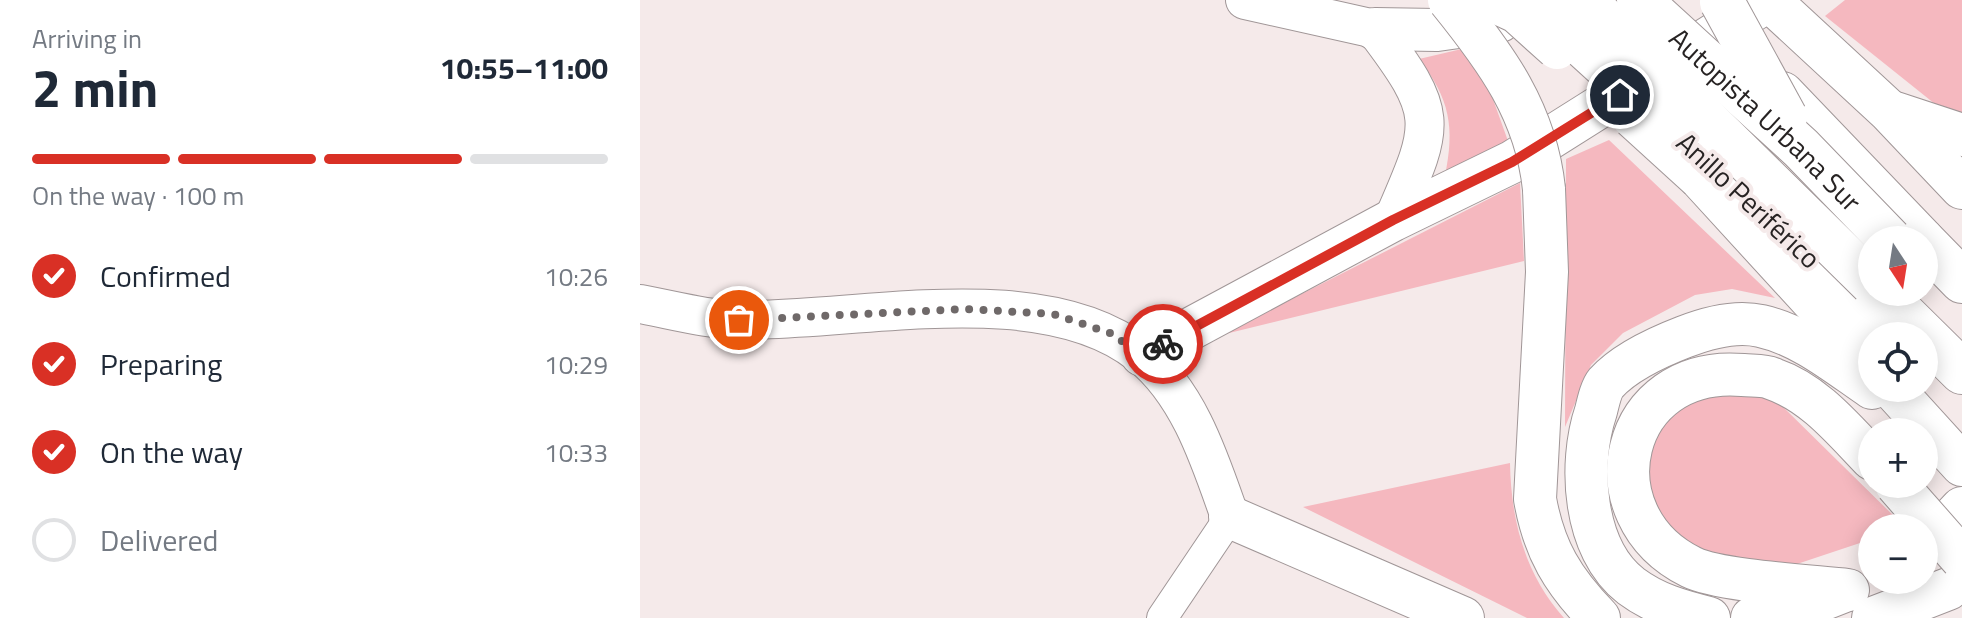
<!DOCTYPE html>
<html lang="en">
<head>
<meta charset="utf-8">
<style>
  :root { --surface:#fff; --page:#f2f2f3; --text:#1f2937; --muted:#747a83; --line:#e0e1e3; --accent:#d93025 }
  body { margin:0; font-family:"Titillium Web",sans-serif; background:var(--page); color:var(--text); height:100vh; display:flex; flex-direction:column; font-size:30px; white-space:nowrap }
  * { box-sizing:border-box; margin:0 }
  p { font-size:26px; color:var(--muted) }
  .icon { flex:none; width:44px; height:44px; fill:none; stroke:currentColor; stroke-width:2; stroke-linecap:round; stroke-linejoin:round }
  .map { position:relative; flex:1; overflow:hidden }
  .side { display:flex; flex-direction:column; background:var(--surface); width:640px }
  .side>* { flex:none }
  .needle { width:52px; rotate:168deg }
  .buttons { position:absolute; left:1218px; top:226px; display:grid; gap:16px }
  .buttons a { display:grid; place-items:center; width:80px; height:80px; border-radius:50%; background:var(--surface); box-shadow:0 4px 20px #0003; font-size:40px }
  .pin { position:absolute; display:grid; place-items:center; width:68px; height:68px; color:#fff; margin:-34px; border:4px solid #fff; border-radius:50%; box-shadow:0 2px 8px #0007 }
  .courier { position:absolute; display:grid; place-items:center; width:80px; height:80px; margin:-40px; border:6px solid #d93025; border-radius:50%; background:#fff; color:#222; box-shadow:0 2px 10px #0007 }
  .summary em { font-style:normal; font-weight:700 }
  .summary div { display:flex; flex-direction:column-reverse }
  .summary { display:flex; align-items:center; justify-content:space-between; height:136px; padding:0 32px }
  h1 { font-size:52px; font-weight:700; line-height:60px }
  .bar { display:grid; grid-template-columns:repeat(4,1fr); gap:12px 8px; align-content:center; height:96px; padding:0 32px }
  .bar i { height:10px; border-radius:6px; background:var(--line) }
  .bar .selected { background:var(--accent) }
  .bar p { grid-column:span 4 }
  ol { padding:0 32px; list-style:none }
  li { display:flex; align-items:center; gap:24px; height:88px }
  li p { margin-inline-start:auto }
  li .icon { padding:8px; border-radius:50%; background:var(--accent); color:#fff; stroke-width:4 }
  li:last-child { color:var(--muted) }
  li i { width:44px; height:44px; border:4px solid var(--line); border-radius:50% }
  main { display:flex; flex:1; min-height:0 }
  .map>svg:first-child { display:block }
  .green { fill:#f5b8bf }
  .lines { fill:none; stroke-linecap:round; stroke-linejoin:round }
  .minor-casing { stroke:#a09697; stroke-width:32 }
  .tertiary-casing { stroke:#a09697; stroke-width:40 }
  .secondary-casing { stroke:#a09697; stroke-width:44 }
  .motorway-casing { stroke:#a09697; stroke-width:46 }
  .minor { stroke:#fff; stroke-width:30 }
  .tertiary { stroke:#fff; stroke-width:38 }
  .secondary { stroke:#fff; stroke-width:42 }
  .motorway { stroke:#fff; stroke-width:44 }
  .secondary-bridge-casing { stroke:#a09697; stroke-width:44; stroke-linecap:butt }
  .motorway-bridge-casing { stroke:#a09697; stroke-width:46; stroke-linecap:butt }
  .secondary-bridge { stroke:#fff; stroke-width:42 }
  .motorway-bridge { stroke:#fff; stroke-width:44 }
  .done { stroke:#6f6969; stroke-width:8; stroke-dasharray:0 14.4 }
  .route { stroke:#d93025; stroke-width:10 }
  .labels { text-anchor:middle; dominant-baseline:central; stroke-width:8; stroke-linejoin:round; paint-order:stroke }
  .street-label { font-size:28px; fill:#272323; stroke:#f5eaea }
</style>
</head>
<body>
<main>
<section class="side">
<div class="summary"><div><h1>2 min</h1><p>Arriving in</p></div><em>10:55–11:00</em></div>
<div class="bar"><i class="selected"></i><i class="selected"></i><i class="selected"></i><i></i><p>On the way · 100 m</p></div>
<ol>
<li><svg class="icon" aria-label="check" viewBox="0 0 24 24"><path d="M5 12l5 5 9-10"/></svg>Confirmed<p>10:26</p></li>
<li><svg class="icon" aria-label="check" viewBox="0 0 24 24"><path d="M5 12l5 5 9-10"/></svg>Preparing<p>10:29</p></li>
<li><svg class="icon" aria-label="check" viewBox="0 0 24 24"><path d="M5 12l5 5 9-10"/></svg>On the way<p>10:33</p></li>
<li><i></i>Delivered</li>
</ol>
</section>
<div class="map">
<svg width="1322" height="618" viewBox="0 0 1322 618">
  <rect width="100%" height="100%" fill="#f5eaea"/>
  <g class="green">
    <polygon points="1205,0 1322,0 1322,119 1310,116 1185,16"/>
    <path d="M826,48L845,77L868,141L805,176C815,127 810,99 779,59Z"/>
    <polygon points="969,140 1135,298 1092,289 1055,295 983,333 951,365 925,427 926,159"/>
    <polygon points="880,183 884,261 581,335"/>
    <polygon points="1081,387 1135,399 1263,525 1232,528 1232,539 1154,565 1057,557 1013,518 1003,461 1030,410"/>
    <path d="M870,463C871,521 885,574 924,618H887L663,507Z"/>
  </g>
  <g class="lines">
    <g class="minor-casing">
      <polyline id="minor" points="522,618 590,517"/>
    </g>
    <g class="tertiary-casing">
      <g id="tertiary">
        <path d="M605,0L735,29C801,116 795,123 753,220"/>
        <path d="M0,304C33,310 69,320 102,320C220,321 403,277 500,354C549,393 570,460 590,517"/>
      </g>
    </g>
    <g class="secondary-casing">
      <g id="secondary">
        <polyline points="735,29 797,30 860,21"/>
        <polyline points="1255,113 1322,135"/>
        <polyline points="1060,178 1232,366"/>
        <path d="M904,189L907,272L895,499C904,550 923,581 959,618"/>
        <polyline points="502,355 753,220 872,162 1129,0 1249,111 1322,188"/>
        <polyline points="1252,388 1322,465"/>
        <polyline points="590,517 823,618"/>
        <polyline points="1284,540 1303,528 1322,508"/>
        <path d="M1208,590C1172,586 1079,581 1051,567C946,515 979,364 1103,375C1113,376 1125,375 1133,379C1174,393 1203,429 1232,459"/>
        <path d="M1069,618C1041,611 1015,604 991,586C943,549 938,464 956,411C958,403 961,389 966,383C985,362 1018,347 1044,337C1067,328 1096,320 1121,326C1162,335 1198,365 1232,388"/>
        <polyline points="1112,618 1148,613 1202,592"/>
        <polyline points="1233,618 1308,589"/>
      </g>
    </g>
    <g class="motorway-casing">
      <g id="motorway">
        <polyline points="1142,94 1282,240"/>
        <polyline points="1063,155 1254,336"/>
        <polyline points="1284,242 1322,281"/>
        <polyline points="1243,294 1322,372"/>
      </g>
    </g>
    <use href="#minor" class="minor"/>
    <use href="#tertiary" class="tertiary"/>
    <use href="#secondary" class="secondary"/>
    <use href="#motorway" class="motorway"/>
    <g class="secondary-bridge-casing">
      <g id="secondary-bridge">
        <path d="M809,0C856,58 896,112 904,189"/>
        <polyline points="851,0 877,12 917,48"/>
        <polyline points="993,117 1060,178"/>
        <polyline points="1256,484 1322,559"/>
      </g>
    </g>
    <g class="motorway-bridge-casing">
      <g id="motorway-bridge">
        <polyline points="893,0 1039,133"/>
        <polyline points="944,0 1232,283"/>
        <path id="s1" d="M999,0L1161,148L1250,240"/>
        <polyline points="1082,2 1145,117"/>
      </g>
    </g>
    <use href="#secondary-bridge" class="secondary-bridge"/>
    <use href="#motorway-bridge" class="motorway-bridge"/>
  </g>
  <g class="lines">
    <polyline class="done" points="99,320 325,309 413,314 470,333 502,355 523,344"/>
    <polyline class="route" points="523,344 753,220 872,162 980,95"/>
  </g>
  <g class="labels">
    <g class="street-label">
      <text stroke="none"><textPath href="#s1" startOffset="174">Autopista Urbana Sur</textPath></text>
      <text transform="translate(1109 200) rotate(43)">Anillo Periférico</text>
    </g>
  </g>
</svg>
<div class="buttons">
<a><svg class="needle" viewBox="-14 -14 28 28"><path d="M0-13l5 13h-10z" fill="#e53935"/><path d="M0 13l5-13h-10z" fill="#747a83"/></svg></a>
<a><svg class="icon" aria-label="locate" viewBox="0 0 24 24"><circle cx="12" cy="12" r="6"/><path d="M12 2v4M12 18v4M2 12h4M18 12h4"/></svg></a>
<a>+</a>
<a>−</a>
</div>
<div class="pin" style="left:99px;top:320px;background:#ea580c"><svg class="icon" aria-label="bag" viewBox="0 0 24 24"><path d="M5 8h14l-1 12H6zM9 8a3 3 0 0 1 6 0"/></svg></div>
<div class="pin" style="left:980px;top:95px;background:#1f2937"><svg class="icon" aria-label="home" viewBox="0 0 24 24"><path d="M3 11l9-7 9 7M6 9v11h12V9"/></svg></div>
<div class="courier" style="left:523px;top:344px"><svg class="icon" aria-label="bike" viewBox="0 0 24 24"><circle cx="6" cy="16" r="4"/><circle cx="18" cy="16" r="4"/><path d="M6 16l4-8h5l3 8M10 8l3 8H6M13 5h3"/></svg></div>
</div>
</main>
</body>
</html>
